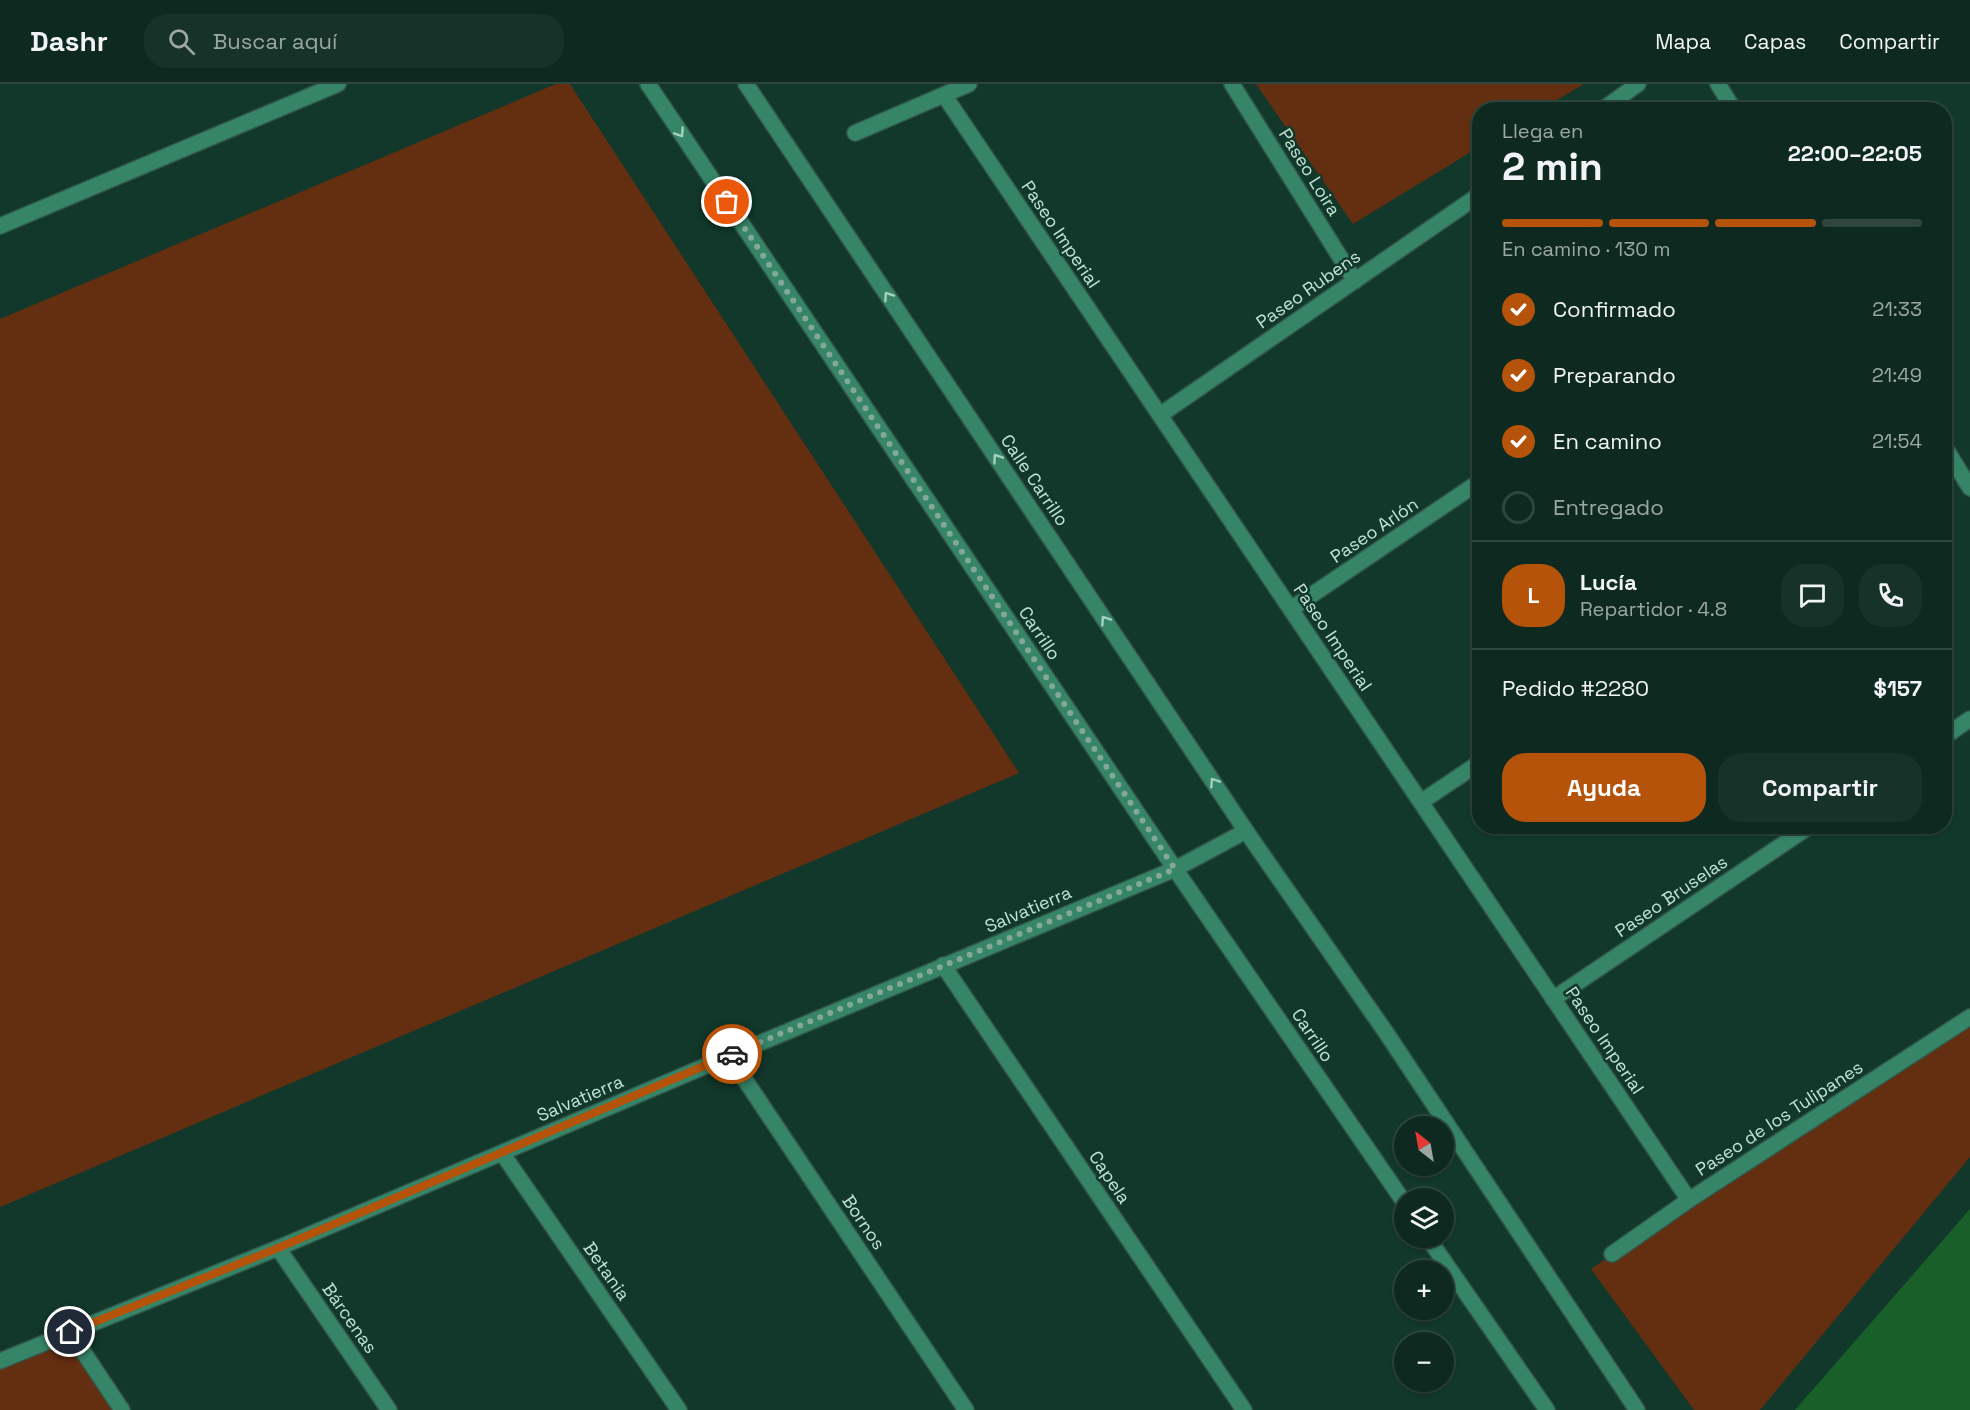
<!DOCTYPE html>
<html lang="es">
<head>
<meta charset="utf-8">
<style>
  :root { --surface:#0e2a20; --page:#173229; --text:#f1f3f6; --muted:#9ba7a5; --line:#2e463e; --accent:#b45309 }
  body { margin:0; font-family:"Space Grotesk",sans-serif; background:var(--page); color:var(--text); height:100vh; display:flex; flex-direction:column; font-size:22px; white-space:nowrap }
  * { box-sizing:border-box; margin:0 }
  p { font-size:20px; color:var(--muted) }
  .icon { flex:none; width:33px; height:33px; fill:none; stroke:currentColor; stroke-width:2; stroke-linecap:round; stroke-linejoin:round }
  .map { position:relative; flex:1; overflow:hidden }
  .details { position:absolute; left:1472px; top:18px; width:480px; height:732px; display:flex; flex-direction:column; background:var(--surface); border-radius:24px; box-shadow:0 2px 4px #0004,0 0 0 2px var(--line) }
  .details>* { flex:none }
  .needle { width:39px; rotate:329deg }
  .tools { position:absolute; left:1394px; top:1032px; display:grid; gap:12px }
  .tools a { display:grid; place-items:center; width:60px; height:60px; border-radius:50%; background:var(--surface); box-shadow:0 2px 4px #0004,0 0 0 2px var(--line); font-size:30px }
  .pin { position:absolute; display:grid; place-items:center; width:51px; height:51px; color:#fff; margin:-26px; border:3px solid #fff; border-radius:50%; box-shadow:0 2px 6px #0007 }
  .courier { position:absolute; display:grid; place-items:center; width:60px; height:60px; margin:-30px; border:4px solid #b45309; border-radius:50%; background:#fff; color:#222; box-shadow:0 2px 8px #0007 }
  .overview em { font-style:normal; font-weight:700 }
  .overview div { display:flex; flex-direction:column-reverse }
  .overview { display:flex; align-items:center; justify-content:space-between; height:102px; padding:0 30px }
  h1 { font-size:39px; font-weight:700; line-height:45px }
  .bar { display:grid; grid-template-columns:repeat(4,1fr); gap:9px 6px; align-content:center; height:72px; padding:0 30px }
  .bar i { height:8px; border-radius:4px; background:var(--line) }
  .bar .selected { background:var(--accent) }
  .bar p { grid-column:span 4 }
  .line { display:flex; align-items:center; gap:15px; padding:0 30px; border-top:2px solid var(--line) }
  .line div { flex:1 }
  .round { display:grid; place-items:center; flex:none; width:63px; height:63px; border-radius:24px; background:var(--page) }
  ol { padding:0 30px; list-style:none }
  li { display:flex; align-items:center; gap:18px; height:66px }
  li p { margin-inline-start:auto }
  li .icon { padding:6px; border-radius:50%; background:var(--accent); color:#fff; stroke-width:4 }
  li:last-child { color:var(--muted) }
  li i { width:33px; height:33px; border:3px solid var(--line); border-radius:50% }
  .action { display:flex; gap:12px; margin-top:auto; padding:12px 30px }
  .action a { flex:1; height:69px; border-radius:24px; background:var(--accent); color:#fff; font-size:24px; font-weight:700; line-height:69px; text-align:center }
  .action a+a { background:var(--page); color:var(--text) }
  header { display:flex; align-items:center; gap:36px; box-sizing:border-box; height:84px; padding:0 30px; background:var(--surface); border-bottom:2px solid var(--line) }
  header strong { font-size:28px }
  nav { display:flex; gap:33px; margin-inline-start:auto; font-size:21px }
  .search { width:420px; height:54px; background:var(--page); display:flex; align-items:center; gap:15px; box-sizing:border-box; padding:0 21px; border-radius:24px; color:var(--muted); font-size:22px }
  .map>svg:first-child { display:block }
  .green { fill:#642e10 }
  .building { fill:#195f29 }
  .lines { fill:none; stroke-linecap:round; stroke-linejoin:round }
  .minor-casing { stroke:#315749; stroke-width:18 }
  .minor { stroke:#368569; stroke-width:15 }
  .oneway { stroke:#a4d0bf }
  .done { stroke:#83a799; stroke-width:6; stroke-dasharray:0 10.8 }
  .route { stroke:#b45309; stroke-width:8 }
  .labels { text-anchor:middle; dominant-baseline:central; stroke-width:5; stroke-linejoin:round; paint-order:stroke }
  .street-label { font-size:18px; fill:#c0e3d4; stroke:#12382b }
</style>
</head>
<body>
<header>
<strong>Dashr</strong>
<div class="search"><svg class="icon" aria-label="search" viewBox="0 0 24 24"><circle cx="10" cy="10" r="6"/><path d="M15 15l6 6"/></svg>Buscar aquí</div>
<nav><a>Mapa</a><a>Capas</a><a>Compartir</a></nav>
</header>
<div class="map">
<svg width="1970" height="1326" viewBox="0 0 1970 1326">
  <rect width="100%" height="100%" fill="#12382b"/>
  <g class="green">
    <polygon points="556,0 570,0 1019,689 0,1123 0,235"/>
    <polygon points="1256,0 1584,0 1542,25 1479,26 1479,63 1353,140"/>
    <polygon points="1970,933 1970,1073 1760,1326 1694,1326 1591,1185 1689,1116"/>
    <polygon points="70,1248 122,1326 0,1326 0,1277"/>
  </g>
  <polygon class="building" points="1970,1125 1970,1326 1795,1326"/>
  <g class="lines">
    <g class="minor-casing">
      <g id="minor">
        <polyline points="648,0 1175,785 1404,1118"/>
        <polyline points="746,0 1246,747 1387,950 1637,1326"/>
        <polyline points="1232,0 1355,197"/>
        <polyline points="1718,0 1734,26"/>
        <polyline points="944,11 1689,1116"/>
        <polyline points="1602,26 1638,0"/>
        <polyline points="855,49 969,0"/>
        <polyline points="0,142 338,0"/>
        <polyline points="1160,331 1479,111"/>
        <polyline points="1944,362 1970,404"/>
        <polyline points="1291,525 1479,398"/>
        <polyline points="1944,653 1970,635"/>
        <polyline points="1421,718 1479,679"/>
        <polyline points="943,881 1244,1326"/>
        <polyline points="1553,915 1810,742"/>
        <polyline points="729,972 966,1326"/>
        <polyline points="502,1069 679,1326"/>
        <polyline points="1428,1154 1547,1326"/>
        <polyline points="278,1164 389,1326"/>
        <polyline points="1612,1170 1689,1116 1970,933"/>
        <polyline points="70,1248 122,1326"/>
        <polyline points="0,1277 278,1164 729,972 1175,785 1246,747"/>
      </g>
    </g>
    <use href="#minor" class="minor"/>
  </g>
  <defs><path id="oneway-chevron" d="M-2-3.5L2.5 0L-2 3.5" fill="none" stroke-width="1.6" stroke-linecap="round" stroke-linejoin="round" transform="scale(1.5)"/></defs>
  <g class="oneway">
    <use href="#oneway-chevron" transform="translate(680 49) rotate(56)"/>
    <use href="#oneway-chevron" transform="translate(888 212) rotate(-124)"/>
    <use href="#oneway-chevron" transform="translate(997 374) rotate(-124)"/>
    <use href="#oneway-chevron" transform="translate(1105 536) rotate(-124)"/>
    <use href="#oneway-chevron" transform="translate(1214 698) rotate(-124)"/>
  </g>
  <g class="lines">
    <polyline class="done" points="727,118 1175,785 732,970"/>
    <polyline class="route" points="70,1248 278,1164 732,970"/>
  </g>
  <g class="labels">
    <g class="street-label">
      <text transform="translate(1310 88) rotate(58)">Paseo Loira</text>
      <text transform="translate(1061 150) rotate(56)">Paseo Imperial</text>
      <text transform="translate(1308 205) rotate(-35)">Paseo Rubens</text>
      <text transform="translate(1035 396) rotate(56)">Calle Carrillo</text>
      <text transform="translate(1374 446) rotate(-34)">Paseo Arlón</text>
      <text transform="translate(1040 549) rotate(56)">Carrillo</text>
      <text transform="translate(1333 553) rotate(56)">Paseo Imperial</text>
      <text transform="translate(1671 812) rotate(-34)">Paseo Bruselas</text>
      <text transform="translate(1028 825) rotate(-23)">Salvatierra</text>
      <text transform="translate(1313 951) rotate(56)">Carrillo</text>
      <text transform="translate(1605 956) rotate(56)">Paseo Imperial</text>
      <text transform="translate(580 1014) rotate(-23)">Salvatierra</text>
      <text transform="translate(1779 1034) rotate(-33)">Paseo de los Tulipanes</text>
      <text transform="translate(1110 1093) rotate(56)">Capela</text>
      <text transform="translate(864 1138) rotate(56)">Bornos</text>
      <text transform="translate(607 1187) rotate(55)">Betania</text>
      <text transform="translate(350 1234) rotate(55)">Bárcenas</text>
    </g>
  </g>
</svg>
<div class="tools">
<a><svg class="needle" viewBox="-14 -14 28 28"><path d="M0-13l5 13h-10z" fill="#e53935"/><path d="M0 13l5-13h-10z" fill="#9ba7a5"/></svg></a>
<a><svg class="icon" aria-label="layers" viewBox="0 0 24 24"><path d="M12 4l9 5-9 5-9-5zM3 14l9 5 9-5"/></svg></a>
<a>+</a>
<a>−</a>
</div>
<div class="pin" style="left:727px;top:118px;background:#ea580c"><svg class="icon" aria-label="bag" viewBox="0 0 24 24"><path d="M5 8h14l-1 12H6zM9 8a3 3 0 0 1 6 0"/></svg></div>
<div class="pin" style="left:70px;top:1248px;background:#1f2937"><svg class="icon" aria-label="home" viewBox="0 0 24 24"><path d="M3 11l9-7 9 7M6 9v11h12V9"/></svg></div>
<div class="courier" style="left:732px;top:970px"><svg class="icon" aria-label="car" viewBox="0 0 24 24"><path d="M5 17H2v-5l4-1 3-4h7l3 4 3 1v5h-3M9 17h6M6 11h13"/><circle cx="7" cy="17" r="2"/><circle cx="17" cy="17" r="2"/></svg></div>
<section class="details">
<div class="overview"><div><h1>2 min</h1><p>Llega en</p></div><em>22:00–22:05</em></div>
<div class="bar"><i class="selected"></i><i class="selected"></i><i class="selected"></i><i></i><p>En camino · 130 m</p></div>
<ol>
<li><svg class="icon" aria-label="check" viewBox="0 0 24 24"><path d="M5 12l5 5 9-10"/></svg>Confirmado<p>21:33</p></li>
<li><svg class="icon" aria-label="check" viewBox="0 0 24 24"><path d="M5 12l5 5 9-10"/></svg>Preparando<p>21:49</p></li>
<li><svg class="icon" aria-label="check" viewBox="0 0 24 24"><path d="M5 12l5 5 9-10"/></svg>En camino<p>21:54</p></li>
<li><i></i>Entregado</li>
</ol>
<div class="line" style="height:108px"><b class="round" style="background:var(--accent);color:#fff">L</b><div><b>Lucía</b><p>Repartidor · 4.8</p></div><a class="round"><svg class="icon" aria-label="chat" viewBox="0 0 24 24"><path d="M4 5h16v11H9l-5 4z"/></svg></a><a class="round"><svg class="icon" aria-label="phone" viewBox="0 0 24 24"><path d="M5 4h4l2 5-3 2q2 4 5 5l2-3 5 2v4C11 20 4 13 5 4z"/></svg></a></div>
<div class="line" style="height:78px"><div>Pedido #2280</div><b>$157</b></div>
<div class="action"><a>Ayuda</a><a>Compartir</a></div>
</section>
</div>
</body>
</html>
